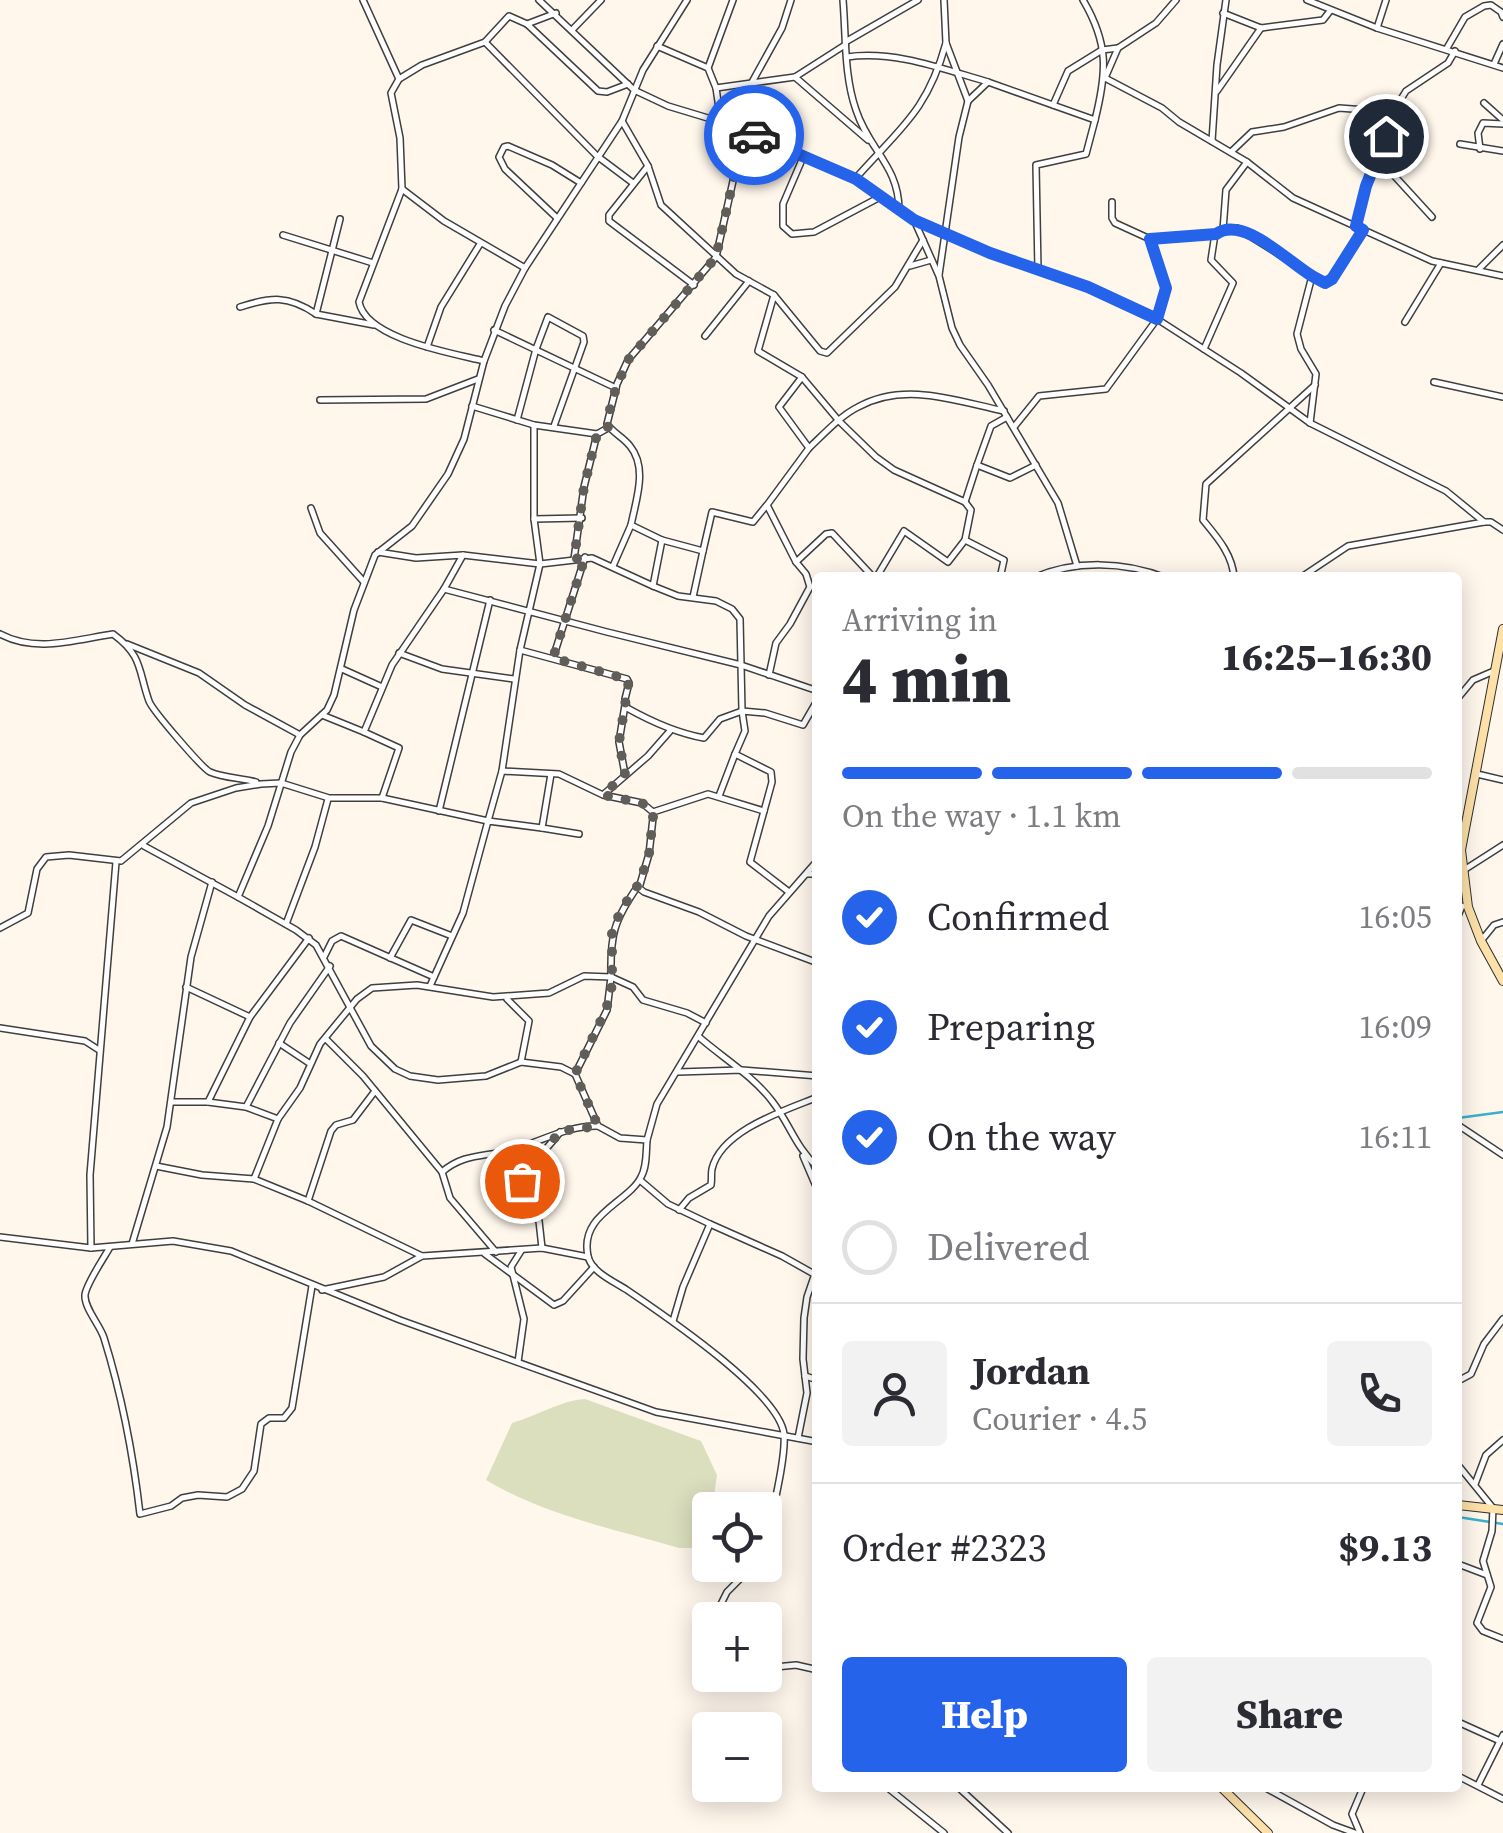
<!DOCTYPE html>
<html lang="en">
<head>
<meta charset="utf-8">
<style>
  :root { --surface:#fff; --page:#f2f2f3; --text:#2b2b33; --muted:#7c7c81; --line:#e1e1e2; --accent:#2563eb }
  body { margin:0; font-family:"Source Serif 4",serif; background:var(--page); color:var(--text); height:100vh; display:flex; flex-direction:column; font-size:38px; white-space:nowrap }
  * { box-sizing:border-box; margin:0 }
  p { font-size:32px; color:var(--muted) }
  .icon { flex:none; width:55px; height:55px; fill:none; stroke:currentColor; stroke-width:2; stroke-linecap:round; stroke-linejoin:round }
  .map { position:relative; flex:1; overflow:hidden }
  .details { position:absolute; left:812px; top:572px; width:650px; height:1220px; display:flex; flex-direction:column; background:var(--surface); border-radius:10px; box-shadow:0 5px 25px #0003 }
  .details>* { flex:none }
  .controls { position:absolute; left:692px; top:1492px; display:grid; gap:20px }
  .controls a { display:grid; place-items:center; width:90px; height:90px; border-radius:10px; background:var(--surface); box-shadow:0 5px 25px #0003; font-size:50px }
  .pin { position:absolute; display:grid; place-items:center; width:85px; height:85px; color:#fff; margin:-42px; border:5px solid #fff; border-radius:50%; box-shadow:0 2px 10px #0007 }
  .courier { position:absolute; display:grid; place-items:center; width:100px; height:100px; margin:-50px; border:8px solid #2563eb; border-radius:50%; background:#fff; color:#222; box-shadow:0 2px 12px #0007 }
  .summary em { font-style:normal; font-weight:800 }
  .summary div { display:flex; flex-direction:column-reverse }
  .summary { display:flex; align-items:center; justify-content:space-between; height:170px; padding:0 30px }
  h1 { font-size:65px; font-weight:800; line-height:75px }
  .bar { display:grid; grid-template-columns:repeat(4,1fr); gap:15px 10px; align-content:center; height:120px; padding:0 30px }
  .bar i { height:12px; border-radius:8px; background:var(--line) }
  .bar .on { background:var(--accent) }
  .bar p { grid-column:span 4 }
  .line { display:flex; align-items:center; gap:25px; padding:0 30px; border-top:2px solid var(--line) }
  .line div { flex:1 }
  .round { display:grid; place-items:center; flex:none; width:105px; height:105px; border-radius:10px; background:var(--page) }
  ol { padding:0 30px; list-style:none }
  li { display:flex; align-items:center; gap:30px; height:110px }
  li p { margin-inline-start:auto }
  li .icon { padding:10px; border-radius:50%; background:var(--accent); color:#fff; stroke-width:4 }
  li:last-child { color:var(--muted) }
  li i { width:55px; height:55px; border:5px solid var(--line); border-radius:50% }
  .primary-button { display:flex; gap:20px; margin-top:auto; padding:20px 30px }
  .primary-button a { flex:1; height:115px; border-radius:10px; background:var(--accent); color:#fff; font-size:40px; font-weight:800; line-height:115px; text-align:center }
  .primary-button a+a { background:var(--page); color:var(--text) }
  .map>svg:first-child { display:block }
  .cemetery { fill:#dcdfbe }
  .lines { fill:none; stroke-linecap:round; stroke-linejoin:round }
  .stream { stroke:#3ab0ca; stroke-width:2.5 }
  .street-casing { stroke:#3f3f3f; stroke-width:8 }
  .secondary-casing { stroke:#2e2e2e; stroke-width:10 }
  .street { stroke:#fff; stroke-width:5 }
  .secondary { stroke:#fde1a8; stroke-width:8 }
  .done { stroke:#615e5a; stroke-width:10; stroke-dasharray:0 18 }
  .route { stroke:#2563eb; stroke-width:12 }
</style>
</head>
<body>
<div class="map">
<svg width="1503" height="1833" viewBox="0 0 1503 1833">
  <rect width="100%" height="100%" fill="#fff7ec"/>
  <path class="cemetery" d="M585,1399L701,1441L717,1475L709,1531L696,1548H679C614,1529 544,1515 486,1480L512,1423C537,1416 559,1401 585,1399Z"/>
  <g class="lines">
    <g class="stream">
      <polyline points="1458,1118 1503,1112"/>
      <polyline points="1458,1517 1503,1524"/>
    </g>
    <g class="street-casing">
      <g id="street">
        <path d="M363,0L399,79L391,93L400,138L402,189L359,302C366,339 452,353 484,361"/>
        <polyline points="539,0 634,90 668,106 721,122 804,155 855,179 914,220 939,276 952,328 960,345 988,385 1058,503 1077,566"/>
        <path d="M687,0L643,70L622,121L525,268L505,306L484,361L464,439L448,474L412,526L375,555L354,610L334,695L327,710L300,735L291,752L268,826L238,897L296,930L316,945L371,1046L395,1069L410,1076L438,1080L486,1076L521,1062L561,1067L575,1074L598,1126L620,1138L647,1140C646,1152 647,1167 641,1177C628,1203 579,1214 588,1256C591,1272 615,1282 627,1290C662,1314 779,1392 784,1434C786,1457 772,1517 765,1540"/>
        <path d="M843,0C846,36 844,76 856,110C869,150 899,166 899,210"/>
        <polyline points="1307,0 1377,28 1503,68"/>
        <polyline points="1223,13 1261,28 1323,20 1330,11"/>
        <polyline points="527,24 556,13"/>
        <polyline points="1377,28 1386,0"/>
        <polyline points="572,30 601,0"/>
        <polyline points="847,41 918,0"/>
        <polyline points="485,42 597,156 633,183"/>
        <polyline points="657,46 708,68 716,88 795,77 845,45"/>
        <polyline points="1118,48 1105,78 1162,108 1179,122 1247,162 1293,198 1432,261 1503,276"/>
        <polyline points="1447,48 1465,17 1484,6 1491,5 1501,12 1503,17"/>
        <path d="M847,57C894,50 943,69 988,82"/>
        <polyline points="1494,64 1503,44"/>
        <polyline points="708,68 733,0"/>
        <polyline points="795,77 868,140"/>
        <polyline points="399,79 422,65 485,42 509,16 527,24 598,91 607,92 628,84"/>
        <polyline points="751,84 782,28 791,0"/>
        <polyline points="716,88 721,122"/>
        <polyline points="1217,91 1261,28"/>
        <path d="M968,101L988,82L1095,120C1107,72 1109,44 1083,0"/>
        <polyline points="1484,103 1503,120"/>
        <polyline points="1053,105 1068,71 1102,50 1118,48 1156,23 1176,0"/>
        <polyline points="622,121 648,166 661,205 736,274 774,295 758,351 802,377 779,407 809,448 767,505 796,562 806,574 810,587 790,624 776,643 769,675"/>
        <path d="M744,132L716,257L628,360L617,384L607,424C613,433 623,437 630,446C648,468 636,500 631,525L662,540L653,586L678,596L716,601L732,609L740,619L741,665L818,691"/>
        <polyline points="1212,141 1217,65 1226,0"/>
        <polyline points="1460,144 1503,151"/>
        <polyline points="1480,149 1478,133 1483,123 1503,124"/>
        <polyline points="1231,152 1252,132 1284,127 1339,108 1393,112 1406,91 1448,63 1455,51"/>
        <polyline points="804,155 783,204 783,226 792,234 814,232 882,196"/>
        <polyline points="1379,159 1432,217"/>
        <polyline points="648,166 609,215 609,221 694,285"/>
        <path d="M855,179C900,128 927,112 946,43"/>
        <polyline points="402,189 444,221 525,268"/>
        <polyline points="1112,202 1112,218 1115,223 1150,239 1215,234 1223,230 1237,228 1325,283 1332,279 1363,230"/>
        <polyline points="557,218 505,169 499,157 504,147 508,146 552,165 581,183"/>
        <polyline points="340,219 316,314 374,325"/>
        <polyline points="917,221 989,253 1088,287 1157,319 1241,373 1310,423 1446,491 1484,522"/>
        <path d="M1356,226C1365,187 1381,151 1393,112"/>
        <polyline points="1223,230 1226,190 1247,162"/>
        <polyline points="283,235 373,263"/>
        <polyline points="910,266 931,260"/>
        <polyline points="1479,269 1503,245"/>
        <polyline points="1038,270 1036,165 1086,154 1095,120"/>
        <polyline points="939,275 959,137 968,101 946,43 944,0"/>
        <polyline points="774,295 820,351 827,353 895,287 923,240"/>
        <path d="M240,307C271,297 288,295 316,314"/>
        <polyline points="1405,322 1441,263"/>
        <polyline points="494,330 616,388"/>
        <polyline points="705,336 749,281"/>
        <polyline points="427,347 441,307 480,244"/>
        <polyline points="1204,349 1233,283 1211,260 1215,234"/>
        <polyline points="802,377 839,421 876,457 894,470 965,502 977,465"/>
        <polyline points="1434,382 1503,397"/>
        <polyline points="320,400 426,399 478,379"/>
        <polyline points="472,406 534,425 597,434"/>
        <polyline points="1007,417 991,426 977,465 1010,478 1036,465"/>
        <polyline points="517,420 536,349 548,317 583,336 584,342 554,426"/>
        <polyline points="1310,423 1316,374 1301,349 1297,334 1312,276"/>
        <polyline points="534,425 534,519 582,518"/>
        <polyline points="1014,427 1039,396 1106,389 1157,319 1163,301 1166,287 1150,239"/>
        <path d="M809,448C824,434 840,416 858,407C905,381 956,401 1004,411"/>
        <polyline points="311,508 320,533 364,582"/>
        <polyline points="662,540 703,551 712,512 753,522 766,506"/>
        <polyline points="965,540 971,510 965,502"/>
        <path d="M378,552L416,558L463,555L444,589C499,603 553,618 607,632L741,665L742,711L720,719L704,738C676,733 652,722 627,708L625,699L629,683L627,679L520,650L540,564L534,519"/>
        <polyline points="463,555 540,564 592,558 653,586"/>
        <polyline points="574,559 584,487 597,434 608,428"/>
        <polyline points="796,562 826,534 832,533 874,578"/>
        <polyline points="613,566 631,525"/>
        <polyline points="876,578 904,531 948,562 965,540 1004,560 1000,578"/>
        <path d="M1033,578C1075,560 1124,561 1166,578"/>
        <path d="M1234,578C1233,555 1217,537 1203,520L1206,484L1315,385"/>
        <polyline points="1300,578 1348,546 1484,522 1491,522 1503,530"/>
        <polyline points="693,597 703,551"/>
        <path d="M0,634C36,653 74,640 113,634C143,656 138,670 149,701C152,710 203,769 210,772C224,778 242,778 256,782"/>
        <polyline points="127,644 199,673 245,705 300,735"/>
        <polyline points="399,653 442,669 514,679"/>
        <polyline points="553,658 585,557"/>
        <polyline points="342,669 382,687"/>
        <polyline points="1458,698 1473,680 1494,671"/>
        <polyline points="625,705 619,742 625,774"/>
        <polyline points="322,715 364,732"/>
        <polyline points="502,771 520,650"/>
        <polyline points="1477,774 1503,780"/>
        <polyline points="604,794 648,756 670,731"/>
        <polyline points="719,796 735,754"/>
        <polyline points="382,798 399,748 364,732 392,665 444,589"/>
        <polyline points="439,811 490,600"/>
        <polyline points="653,812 708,794 764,811"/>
        <polyline points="542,828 579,834"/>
        <polyline points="144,846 238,897"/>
        <polyline points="1464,870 1503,845"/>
        <polyline points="807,874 818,874"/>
        <polyline points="789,892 750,862 772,782 771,772 735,754 745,731 742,711 765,713 803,725 818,699"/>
        <polyline points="1458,916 1462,906"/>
        <polyline points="286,924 315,847 328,799"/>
        <polyline points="0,928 28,913 37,869 46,857 69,855 121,861 191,803 236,788 261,784 281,783 329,798 382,798 488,821 502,771 559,774 603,795 642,803 653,812 653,818 649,854 639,888 644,892 699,912 746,936 818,963"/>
        <polyline points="1481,941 1494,925 1503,922"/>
        <polyline points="324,957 332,941 341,936 434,977"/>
        <polyline points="390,958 411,920 452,936"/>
        <polyline points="430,986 463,913 488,821 542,828 551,774"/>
        <polyline points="186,987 250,1017"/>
        <polyline points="507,999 529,1021 521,1062"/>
        <polyline points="0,1028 85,1041 99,1050"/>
        <path d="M699,1037C723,1058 752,1075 772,1101C790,1124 794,1145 818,1168"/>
        <polyline points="326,1039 363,1076 442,1172"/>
        <polyline points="279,1043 309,1063"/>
        <polyline points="678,1072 742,1070 818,1076"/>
        <polyline points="575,1074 607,1010 611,977 633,987 643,1000 687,1013 706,1023"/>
        <polyline points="172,1102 208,1102 250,1017 309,938"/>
        <polyline points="246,1107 290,1023 330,966"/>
        <path d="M278,1119L300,1088L320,1044L357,999L372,988L417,985L493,997L549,993L584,976L611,977C610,935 614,920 638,886"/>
        <polyline points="1458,1125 1503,1155"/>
        <polyline points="647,1140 657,1104 769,916 818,860"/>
        <polyline points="803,1156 818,1191"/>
        <polyline points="156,1166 202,1175 254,1179 278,1119 246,1107 208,1102"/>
        <polyline points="254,1179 308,1201 422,1256 384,1277 322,1290"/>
        <polyline points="641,1181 668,1204 710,1224 683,1287 673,1321"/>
        <polyline points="308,1201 331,1131 336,1125 353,1120 375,1091"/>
        <path d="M679,1210L689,1198L711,1185C712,1179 711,1174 712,1169C721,1130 786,1110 818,1097"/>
        <polyline points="710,1224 782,1256 814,1274"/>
        <polyline points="0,1237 91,1248 173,1241 231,1251 400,1320 656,1412 818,1442"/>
        <polyline points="132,1244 167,1127 191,957 212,882"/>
        <path d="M110,1247C104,1258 86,1284 85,1295C84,1308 100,1325 104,1338C122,1396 133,1453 140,1514L171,1506L182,1498L198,1495L227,1497L242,1489L254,1471L261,1424L269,1418H284L292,1408L312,1286"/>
        <polyline points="91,1248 90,1175 116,862"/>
        <path d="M542,1248L539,1221L521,1202C522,1165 540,1159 560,1132"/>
        <path d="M496,1252L450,1198L442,1172C464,1153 485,1157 511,1150C541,1142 565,1126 597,1126"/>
        <polyline points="485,1254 554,1305 563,1301 594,1267"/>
        <polyline points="422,1256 542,1248 588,1257"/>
        <polyline points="518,1362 524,1319 511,1267 521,1251"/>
        <polyline points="805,1376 818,1380"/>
        <polyline points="1458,1381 1471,1374 1484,1344 1503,1319"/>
        <polyline points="798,1438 807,1393 803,1359 804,1318 807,1297 818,1265"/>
        <polyline points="1458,1465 1493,1508 1492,1531 1483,1561 1491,1587 1477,1623 1483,1631 1503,1639"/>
        <polyline points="1475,1484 1486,1455 1503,1440"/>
        <polyline points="1458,1564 1487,1575"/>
        <polyline points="713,1620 727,1592 754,1565"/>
        <polyline points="710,1627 707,1637 710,1664"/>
        <polyline points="765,1668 796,1665 818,1670"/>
        <polyline points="721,1675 732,1675"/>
        <polyline points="1458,1722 1500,1741"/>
        <polyline points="1458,1776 1503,1799"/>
        <polyline points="1478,1785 1503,1735"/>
        <polyline points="888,1788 944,1833"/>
        <polyline points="959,1788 1008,1833"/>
        <polyline points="1266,1788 1333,1825 1355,1833"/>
        <polyline points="1360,1833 1352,1814 1363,1788"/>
      </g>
    </g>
    <g class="secondary-casing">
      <g id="secondary">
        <polyline points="1503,629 1461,850 1468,907 1481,941 1503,981"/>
        <polyline points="1458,1505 1503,1510"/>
        <polyline points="1222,1788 1268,1833"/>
      </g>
    </g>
    <use href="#street" class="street"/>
    <use href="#secondary" class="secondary"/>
  </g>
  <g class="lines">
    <polyline class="done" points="522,1181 530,1166 561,1131 598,1126 575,1074 606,1010 612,985 612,932 621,910 640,882 649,854 653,818 653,812 642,803 603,795 625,774 619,742 629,680 553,658 585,557 574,559 584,487 597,434 608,428 607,420 616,388 628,360 716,257 744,132 754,135"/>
    <path class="route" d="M754,135L856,179L914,220L990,253L1088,287L1157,319L1166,288L1150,239L1216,234C1243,215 1287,261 1312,276L1325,283L1332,279L1363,230L1356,226L1366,186L1386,136"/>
  </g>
</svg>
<div class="controls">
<a><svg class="icon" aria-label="locate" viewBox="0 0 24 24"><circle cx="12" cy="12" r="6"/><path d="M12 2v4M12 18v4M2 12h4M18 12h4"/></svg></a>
<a>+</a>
<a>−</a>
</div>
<div class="pin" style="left:522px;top:1181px;background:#ea580c"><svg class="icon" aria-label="bag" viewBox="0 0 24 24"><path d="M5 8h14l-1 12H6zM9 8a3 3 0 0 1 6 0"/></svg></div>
<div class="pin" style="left:1386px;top:136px;background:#1f2937"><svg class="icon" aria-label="home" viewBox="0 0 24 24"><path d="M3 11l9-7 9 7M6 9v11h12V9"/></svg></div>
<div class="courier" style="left:754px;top:135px"><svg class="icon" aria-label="car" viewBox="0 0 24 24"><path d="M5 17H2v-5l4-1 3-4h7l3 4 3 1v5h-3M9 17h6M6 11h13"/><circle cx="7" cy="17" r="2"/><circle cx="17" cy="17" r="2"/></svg></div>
<section class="details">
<div class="summary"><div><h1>4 min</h1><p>Arriving in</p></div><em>16:25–16:30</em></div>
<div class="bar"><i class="on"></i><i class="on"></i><i class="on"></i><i></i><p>On the way · 1.1 km</p></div>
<ol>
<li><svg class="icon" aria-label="check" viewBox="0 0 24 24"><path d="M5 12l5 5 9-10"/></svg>Confirmed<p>16:05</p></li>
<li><svg class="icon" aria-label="check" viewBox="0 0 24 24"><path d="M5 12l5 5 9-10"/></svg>Preparing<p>16:09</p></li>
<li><svg class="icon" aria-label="check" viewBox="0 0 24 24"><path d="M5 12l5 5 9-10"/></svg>On the way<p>16:11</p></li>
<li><i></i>Delivered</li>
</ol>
<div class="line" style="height:180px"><a class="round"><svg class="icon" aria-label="person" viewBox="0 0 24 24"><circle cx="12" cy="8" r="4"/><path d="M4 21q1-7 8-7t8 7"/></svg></a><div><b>Jordan</b><p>Courier · 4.5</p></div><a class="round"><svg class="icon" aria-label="phone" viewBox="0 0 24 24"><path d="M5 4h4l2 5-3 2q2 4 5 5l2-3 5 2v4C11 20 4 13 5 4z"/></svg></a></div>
<div class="line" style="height:130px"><div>Order #2323</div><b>$9.13</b></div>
<div class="primary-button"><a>Help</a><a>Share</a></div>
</section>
</div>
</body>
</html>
